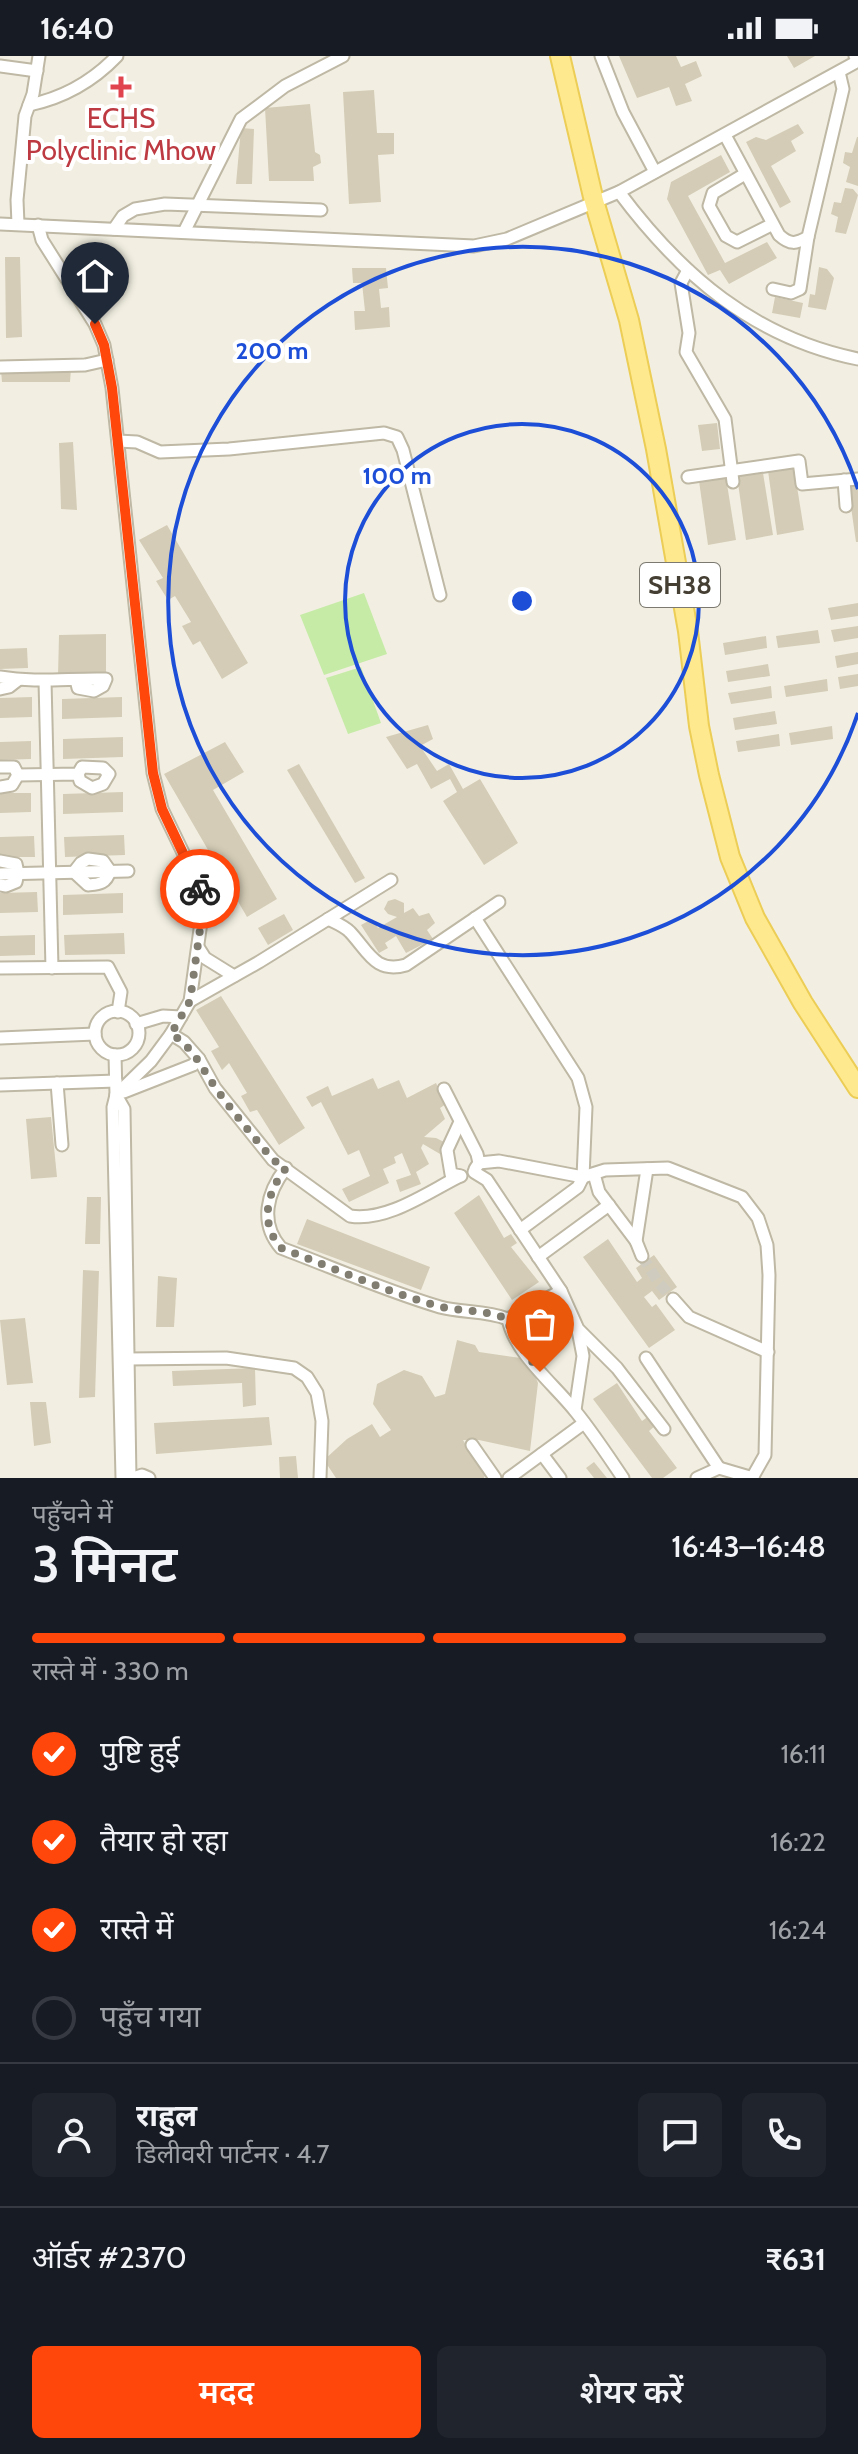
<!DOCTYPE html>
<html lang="hi">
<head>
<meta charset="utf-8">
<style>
  :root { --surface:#171b24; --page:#20242c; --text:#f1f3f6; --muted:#9ea1a6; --line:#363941; --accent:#ff470c }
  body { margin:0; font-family:Cabin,"Noto Sans Devanagari",sans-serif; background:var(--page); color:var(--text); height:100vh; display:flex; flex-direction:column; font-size:30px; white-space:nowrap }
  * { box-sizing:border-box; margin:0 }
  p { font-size:26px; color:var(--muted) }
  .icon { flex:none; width:44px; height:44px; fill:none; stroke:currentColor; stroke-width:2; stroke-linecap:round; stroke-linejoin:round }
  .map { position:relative; height:1422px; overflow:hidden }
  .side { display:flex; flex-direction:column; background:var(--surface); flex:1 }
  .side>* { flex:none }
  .pin { position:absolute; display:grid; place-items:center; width:68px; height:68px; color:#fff; margin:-82px -34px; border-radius:50% 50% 50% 0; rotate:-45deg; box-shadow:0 0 8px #0007 }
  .pin .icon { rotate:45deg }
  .courier { position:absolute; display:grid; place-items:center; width:80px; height:80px; margin:-40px; border:6px solid #ff470c; border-radius:50%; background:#fff; color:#222; box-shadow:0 2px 10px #0007 }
  .overview em { font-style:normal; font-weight:600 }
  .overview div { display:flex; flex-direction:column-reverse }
  .overview { display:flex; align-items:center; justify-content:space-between; height:136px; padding:0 32px }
  h1 { font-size:52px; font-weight:600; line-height:60px }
  .bar { display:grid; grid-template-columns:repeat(4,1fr); gap:12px 8px; align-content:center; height:96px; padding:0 32px }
  .bar i { height:10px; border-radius:6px; background:var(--line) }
  .bar .on { background:var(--accent) }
  .bar p { grid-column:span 4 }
  .line { display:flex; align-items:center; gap:20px; padding:0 32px; border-top:2px solid var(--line) }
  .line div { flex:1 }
  .round { display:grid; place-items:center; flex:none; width:84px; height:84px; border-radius:12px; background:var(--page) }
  ol { padding:0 32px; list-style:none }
  li { display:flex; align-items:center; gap:24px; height:88px }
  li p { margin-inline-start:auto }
  li .icon { padding:8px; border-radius:50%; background:var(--accent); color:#fff; stroke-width:4 }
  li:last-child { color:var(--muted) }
  li i { width:44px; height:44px; border:4px solid var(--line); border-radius:50% }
  .primary-button { display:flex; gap:16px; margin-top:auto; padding:16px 32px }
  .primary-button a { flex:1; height:92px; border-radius:12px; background:var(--accent); color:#fff; font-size:32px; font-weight:600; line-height:92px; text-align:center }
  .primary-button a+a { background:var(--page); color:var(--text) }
  .status { display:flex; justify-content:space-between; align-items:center; height:56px; padding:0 40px; background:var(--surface); direction:ltr }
  .status svg { height:22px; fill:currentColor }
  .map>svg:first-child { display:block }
  .green { fill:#c6eba7 }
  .building { fill:#d4ccb6 }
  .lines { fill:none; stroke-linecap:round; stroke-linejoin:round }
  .street-tunnel { stroke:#cfccbf; stroke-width:11; stroke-dasharray:11 5.5; stroke-linecap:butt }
  .street-casing { stroke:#beb8a4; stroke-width:15 }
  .primary-casing { stroke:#eccd56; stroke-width:22 }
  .street { stroke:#fff; stroke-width:11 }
  .primary { stroke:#ffe98e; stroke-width:18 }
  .done { stroke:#817d70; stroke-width:8; stroke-dasharray:0 14.4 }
  .route { stroke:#ff470c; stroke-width:10 }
  .ring { fill:none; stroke:#1d4ed8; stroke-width:4 }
  .health-dot { fill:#e0444e; stroke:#fff; stroke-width:3 }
  .labels { text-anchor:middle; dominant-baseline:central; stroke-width:8; stroke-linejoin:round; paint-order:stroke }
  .shield { fill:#fff; stroke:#7c7970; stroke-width:2 }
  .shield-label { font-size:26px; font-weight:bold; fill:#443f32 }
  .health-label { font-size:28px; fill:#be3a42; stroke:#fff }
  .centre { fill:#1d4ed8; stroke:#fff; stroke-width:4 }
  .ring-label { font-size:24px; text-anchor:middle; font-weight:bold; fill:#1d4ed8; stroke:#fff; stroke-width:8; stroke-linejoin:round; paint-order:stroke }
</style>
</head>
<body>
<div class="status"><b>16:40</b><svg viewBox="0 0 49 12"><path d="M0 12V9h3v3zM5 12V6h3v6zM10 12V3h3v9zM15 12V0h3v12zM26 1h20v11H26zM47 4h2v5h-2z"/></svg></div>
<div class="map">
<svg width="858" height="1422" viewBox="0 0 858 1422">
  <rect width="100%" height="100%" fill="#f2efe2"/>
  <g class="green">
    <polygon points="364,537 387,598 324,619 300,559"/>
    <polygon points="361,611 381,667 348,678 326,622"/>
  </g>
  <g class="building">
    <polygon points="619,0 676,0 681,11 696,5 702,20 685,28 692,45 676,50 669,31 637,42"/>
    <polygon points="787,0 815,0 794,12"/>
    <polygon points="374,34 377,77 394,77 394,98 378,99 381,146 349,148 343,36"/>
    <polygon points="310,48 315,96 320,99 321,107 313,111 314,125 269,125 265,52"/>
    <polygon points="798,68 804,77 791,85 796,95 771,110 791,146 780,152 746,86 756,81 766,84"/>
    <polygon points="241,72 254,73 252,128 236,128"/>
    <polygon points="857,81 858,81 858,130 846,126 850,111 843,107 845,96 852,97"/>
    <polygon points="721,99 730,116 688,140 725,207 767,186 777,202 729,228 720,214 708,219 667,143 671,126"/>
    <polygon points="845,132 853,133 858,139 846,178 835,176 838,161 831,158 834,146 841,147"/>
    <polygon points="5,201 20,201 22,281 6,282"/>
    <polygon points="819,211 827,213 834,222 826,254 808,251 810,238 815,239"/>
    <polygon points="352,212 386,212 388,232 379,233 381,252 389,251 390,271 355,274 354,255 365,255 362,227 353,227"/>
    <polygon points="775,241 803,247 800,262 772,257"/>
    <polygon points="71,313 70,326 2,326 1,314"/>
    <polygon points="717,367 720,393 702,395 698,369"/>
    <polygon points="73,386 77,454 61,453 59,387"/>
    <polygon points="794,412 804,474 777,479 768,415"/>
    <polygon points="763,417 773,479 746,484 737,420"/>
    <polygon points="726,422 736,484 708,489 699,425"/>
    <polygon points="858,428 858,486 856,486 848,430"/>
    <polygon points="167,469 248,607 222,623 200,585 193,589 182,570 191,566 175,540 168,544 156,525 163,522 139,484"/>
    <polygon points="858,547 858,560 831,564 828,552"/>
    <polygon points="858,570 858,582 834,586 831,574"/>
    <polygon points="818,574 820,587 778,592 776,580"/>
    <polygon points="106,578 106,618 58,620 59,579"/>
    <polygon points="766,580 767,592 725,599 723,587"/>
    <polygon points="27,592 28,612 0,613 0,593"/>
    <polygon points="858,596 858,608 837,612 835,600"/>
    <polygon points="768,608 770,620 728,626 726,615"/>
    <polygon points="858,618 858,630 840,633 838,621"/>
    <polygon points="827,623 828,635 786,641 784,630"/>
    <polygon points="771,630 772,642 731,648 728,637"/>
    <polygon points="32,641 32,661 0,662 0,642"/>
    <polygon points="122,641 122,661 62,663 62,643"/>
    <polygon points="775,655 777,668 735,674 733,662"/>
    <polygon points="428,669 433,683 420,690 437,715 449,708 463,733 480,723 518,787 484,809 443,745 457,736 450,723 431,733 417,708 407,713 386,681"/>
    <polygon points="832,670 833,683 791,689 789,677"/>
    <polygon points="779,678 780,690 738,696 736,685"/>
    <polygon points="123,681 123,701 63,703 63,683"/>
    <polygon points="31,685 31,703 0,704 0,686"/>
    <polygon points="225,686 244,716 213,734 277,843 247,861 164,718"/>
    <polygon points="299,708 365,822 355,827 287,714"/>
    <polygon points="123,736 123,756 63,758 63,738"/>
    <polygon points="0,737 31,737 31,756 0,757"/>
    <polygon points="124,779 125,799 65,801 64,781"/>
    <polygon points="34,780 35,801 0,801 0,781"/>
    <polygon points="37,836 38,856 0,857 0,837"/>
    <polygon points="123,837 123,857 63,859 63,839"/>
    <polygon points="395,843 404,847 404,857 413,852 419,860 429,857 435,867 427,874 433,883 406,897 396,880 385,887 388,892 379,897 361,869 372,863 378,872 397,861 388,858 384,853 388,845"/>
    <polygon points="284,858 293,874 268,889 258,872"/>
    <polygon points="124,877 125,898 65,899 64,879"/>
    <polygon points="35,879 35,899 0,900 0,880"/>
    <polygon points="221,940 305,1072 279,1089 257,1054 250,1056 241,1040 247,1037 229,1007 222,1014 211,995 219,991 196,954"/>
    <polygon points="373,1022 378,1033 399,1024 407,1042 436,1027 446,1048 440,1052 445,1063 424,1081 436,1082 444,1086 440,1098 423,1088 421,1092 429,1108 416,1116 421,1128 400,1136 396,1124 411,1119 402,1097 394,1101 396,1107 383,1113 389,1127 349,1146 342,1133 370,1120 359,1094 348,1099 321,1046 312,1051 306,1041 328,1030 332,1040"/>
    <polygon points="51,1061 57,1121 31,1123 26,1063"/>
    <polygon points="479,1139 504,1182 511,1178 517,1187 511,1191 539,1226 512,1244 454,1157"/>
    <polygon points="87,1141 101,1141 100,1188 85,1188"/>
    <polygon points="307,1163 430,1211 421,1234 297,1188"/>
    <polygon points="608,1183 637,1226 642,1222 636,1212 654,1199 677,1231 659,1244 652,1235 644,1241 652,1251 656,1248 675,1274 649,1292 583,1201"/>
    <polygon points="83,1214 99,1215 95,1341 79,1342"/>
    <polygon points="158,1220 177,1222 174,1271 156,1271"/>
    <polygon points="25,1262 33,1327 7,1329 0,1264"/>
    <polygon points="457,1284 475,1289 479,1296 528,1303 538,1327 530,1395 479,1384 463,1384 485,1419 484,1422 336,1422 324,1404 347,1383 372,1368 380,1381 391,1374 373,1348 377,1328 404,1314 422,1320 435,1341 445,1338"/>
    <polygon points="255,1312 256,1349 243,1351 242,1327 173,1330 172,1315"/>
    <polygon points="617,1327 642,1365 649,1360 656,1369 649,1375 677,1412 663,1422 652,1422 593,1343"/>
    <polygon points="30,1346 46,1346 51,1387 34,1390"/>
    <polygon points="269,1361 272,1389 156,1398 154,1367"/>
    <polygon points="296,1400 298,1422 280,1422 279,1401"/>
    <polygon points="594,1406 607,1422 594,1422 586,1412"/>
  </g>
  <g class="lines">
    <polyline class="street-tunnel" points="642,1200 658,1226 673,1243"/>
    <g class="street-casing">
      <g id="street">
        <polyline points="601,0 623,56 655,116"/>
        <polyline points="0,10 37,15"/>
        <path d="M29,49C63,42 93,25 117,0"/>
        <path d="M725,79L779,179C790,189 796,188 808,181L843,33L839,16"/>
        <polyline points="745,118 713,137 709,150 726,180 737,186 771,169"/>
        <polyline points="619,136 858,5 855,0"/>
        <path d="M0,168L474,190L507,183L619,136C681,219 754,282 858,303"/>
        <polyline points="18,168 17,144 25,60 33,38 39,0"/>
        <polyline points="38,169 42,184 95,268 104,289 112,332 153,717 162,753 202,836 202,859 190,945 171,978 151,1005 116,1039"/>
        <polyline points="114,173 123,160 135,153 165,148 321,154"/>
        <polyline points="184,176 241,63 285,30 343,0"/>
        <polyline points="688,214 681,227 689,277 686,296 725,363 733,426"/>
        <polyline points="773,233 791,237 800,233 808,181"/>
        <polyline points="0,311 85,309 107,304"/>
        <polyline points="118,385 137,386 160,396 229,393 384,377 397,381 403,394 440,539"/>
        <polyline points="688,421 799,405 802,428 858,423"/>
        <polyline points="844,424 846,450"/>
        <path d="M0,621C36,627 70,622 106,623L103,630L94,635L78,632L76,624"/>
        <polyline points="45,625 52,912"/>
        <polyline points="0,633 9,631 18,624"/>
        <polyline points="0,711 14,711 18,719 12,729 0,731"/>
        <polyline points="18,719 78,718 82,711 103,712 109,718 103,728 92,732 80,725 78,718"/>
        <path d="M88,803L103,805L110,815C106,828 99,828 88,829L74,816L81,807Z"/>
        <polyline points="0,805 16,808 18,817 16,826 6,830 0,829"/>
        <polyline points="0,818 128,815"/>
        <polyline points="475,862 578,1022 586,1051 583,1121 578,1131 520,1174"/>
        <path d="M328,863C336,867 344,870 350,876C368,895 375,918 406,909L499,846"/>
        <polyline points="198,891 205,902 234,920"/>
        <polyline points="0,912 108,911 121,936 118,956"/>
        <polyline points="190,945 259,906 391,824"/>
        <circle cx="117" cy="977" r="22"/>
        <polyline points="136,968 163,960 181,961"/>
        <path d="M171,978L184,986L199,1003L215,1032L273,1104L350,1160C387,1166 428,1136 460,1120"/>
        <polyline points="0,982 95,978"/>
        <polyline points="115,999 116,1039 113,1051 122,1422"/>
        <polyline points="57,1027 62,1089"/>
        <polyline points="0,1029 116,1025"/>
        <polyline points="444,1033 477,1098 479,1107 475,1113"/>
        <polyline points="124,1036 193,1009 199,1003"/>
        <polyline points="116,1039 124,1053 130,1422"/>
        <polyline points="459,1068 447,1094 451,1118 461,1120"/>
        <polyline points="479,1107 499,1105 583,1121 605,1114 668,1112 742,1141 758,1162 767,1189 769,1219 765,1399 752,1422"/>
        <path d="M286,1112C267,1136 259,1167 281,1192C334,1212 386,1235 440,1251C462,1257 486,1254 508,1263L561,1235"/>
        <polyline points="474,1116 487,1124 561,1235 578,1273 617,1312 664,1373"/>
        <polyline points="594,1118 599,1136 636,1185 642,1200"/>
        <polyline points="636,1185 647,1113"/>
        <polyline points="538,1201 609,1149"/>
        <polyline points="673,1243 689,1261 768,1296"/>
        <path d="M508,1263C515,1298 555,1329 576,1356C593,1377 608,1400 623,1422"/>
        <polyline points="646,1302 719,1412"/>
        <polyline points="127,1303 226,1302 294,1312 307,1321 317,1337 322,1365 320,1422"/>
        <polyline points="575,1354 583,1300 578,1274"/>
        <polyline points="472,1389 495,1422"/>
        <polyline points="542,1398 560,1422"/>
        <polyline points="133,1422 142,1419 149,1422"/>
        <polyline points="509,1422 584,1367"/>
        <polyline points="697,1422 719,1412 753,1422"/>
      </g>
    </g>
    <g class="primary-casing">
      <polyline id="primary" points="560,0 594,145 629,264 656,393 688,575 699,670 709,719 730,801 755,862 803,947 858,1032"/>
    </g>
    <use href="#street" class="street"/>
    <use href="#primary" class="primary"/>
  </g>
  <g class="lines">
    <path class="done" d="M200,833L202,859L190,945L171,978C195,992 202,1014 218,1035C235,1059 254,1081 273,1104L286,1112C267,1136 259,1167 281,1192C331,1211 382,1234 434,1249C458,1256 484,1253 508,1263L511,1277L540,1316"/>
    <polyline class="route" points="95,268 104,289 112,332 153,717 162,753 200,833"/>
  </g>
  <g class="ring">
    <circle cx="522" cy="545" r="177"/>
    <path d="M858 657A354 354 0 1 1 858 433"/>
  </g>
  <path class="health-dot" d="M117 19h8v8h8v8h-8v8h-8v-8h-8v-8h8z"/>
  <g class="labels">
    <rect class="shield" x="640" y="507" width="80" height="44" rx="6"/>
    <g class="shield-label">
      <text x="680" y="529">SH38</text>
    </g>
    <g class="health-label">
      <text x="121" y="62">ECHS<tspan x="121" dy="32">Polyclinic Mhow</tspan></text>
    </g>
  </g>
  <circle cx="522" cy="545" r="12" class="centre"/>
  <g class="ring-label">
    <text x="272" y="303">200 m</text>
    <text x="397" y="428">100 m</text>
  </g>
</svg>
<div class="pin" style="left:540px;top:1316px;background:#ea580c"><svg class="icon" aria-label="bag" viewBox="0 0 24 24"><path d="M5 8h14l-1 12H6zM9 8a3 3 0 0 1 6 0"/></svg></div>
<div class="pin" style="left:95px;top:268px;background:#1f2937"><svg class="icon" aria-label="home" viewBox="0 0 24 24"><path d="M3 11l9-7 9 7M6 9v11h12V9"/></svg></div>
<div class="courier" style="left:200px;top:833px"><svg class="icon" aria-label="bike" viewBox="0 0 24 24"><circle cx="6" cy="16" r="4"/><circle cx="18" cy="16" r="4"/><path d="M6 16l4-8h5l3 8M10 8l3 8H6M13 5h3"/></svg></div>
</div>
<section class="side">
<div class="overview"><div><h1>3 मिनट</h1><p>पहुँचने में</p></div><em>16:43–16:48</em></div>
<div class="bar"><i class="on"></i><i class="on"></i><i class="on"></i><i></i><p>रास्ते में · 330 m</p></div>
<ol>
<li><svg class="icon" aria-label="check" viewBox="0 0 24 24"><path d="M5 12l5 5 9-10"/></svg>पुष्टि हुई<p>16:11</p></li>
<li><svg class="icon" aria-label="check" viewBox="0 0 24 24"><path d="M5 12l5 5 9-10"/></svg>तैयार हो रहा<p>16:22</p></li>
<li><svg class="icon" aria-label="check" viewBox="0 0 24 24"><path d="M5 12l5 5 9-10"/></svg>रास्ते में<p>16:24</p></li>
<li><i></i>पहुँच गया</li>
</ol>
<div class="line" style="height:144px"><a class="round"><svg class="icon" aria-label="person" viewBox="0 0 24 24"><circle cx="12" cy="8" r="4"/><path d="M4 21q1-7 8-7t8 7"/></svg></a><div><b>राहुल</b><p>डिलीवरी पार्टनर · 4.7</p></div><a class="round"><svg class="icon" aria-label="chat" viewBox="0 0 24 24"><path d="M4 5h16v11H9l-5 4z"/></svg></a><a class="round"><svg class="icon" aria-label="phone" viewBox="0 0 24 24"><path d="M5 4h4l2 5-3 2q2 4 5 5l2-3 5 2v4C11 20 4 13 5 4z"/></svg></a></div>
<div class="line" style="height:104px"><div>ऑर्डर #2370</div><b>₹631</b></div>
<div class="primary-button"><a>मदद</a><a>शेयर करें</a></div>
</section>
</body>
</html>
